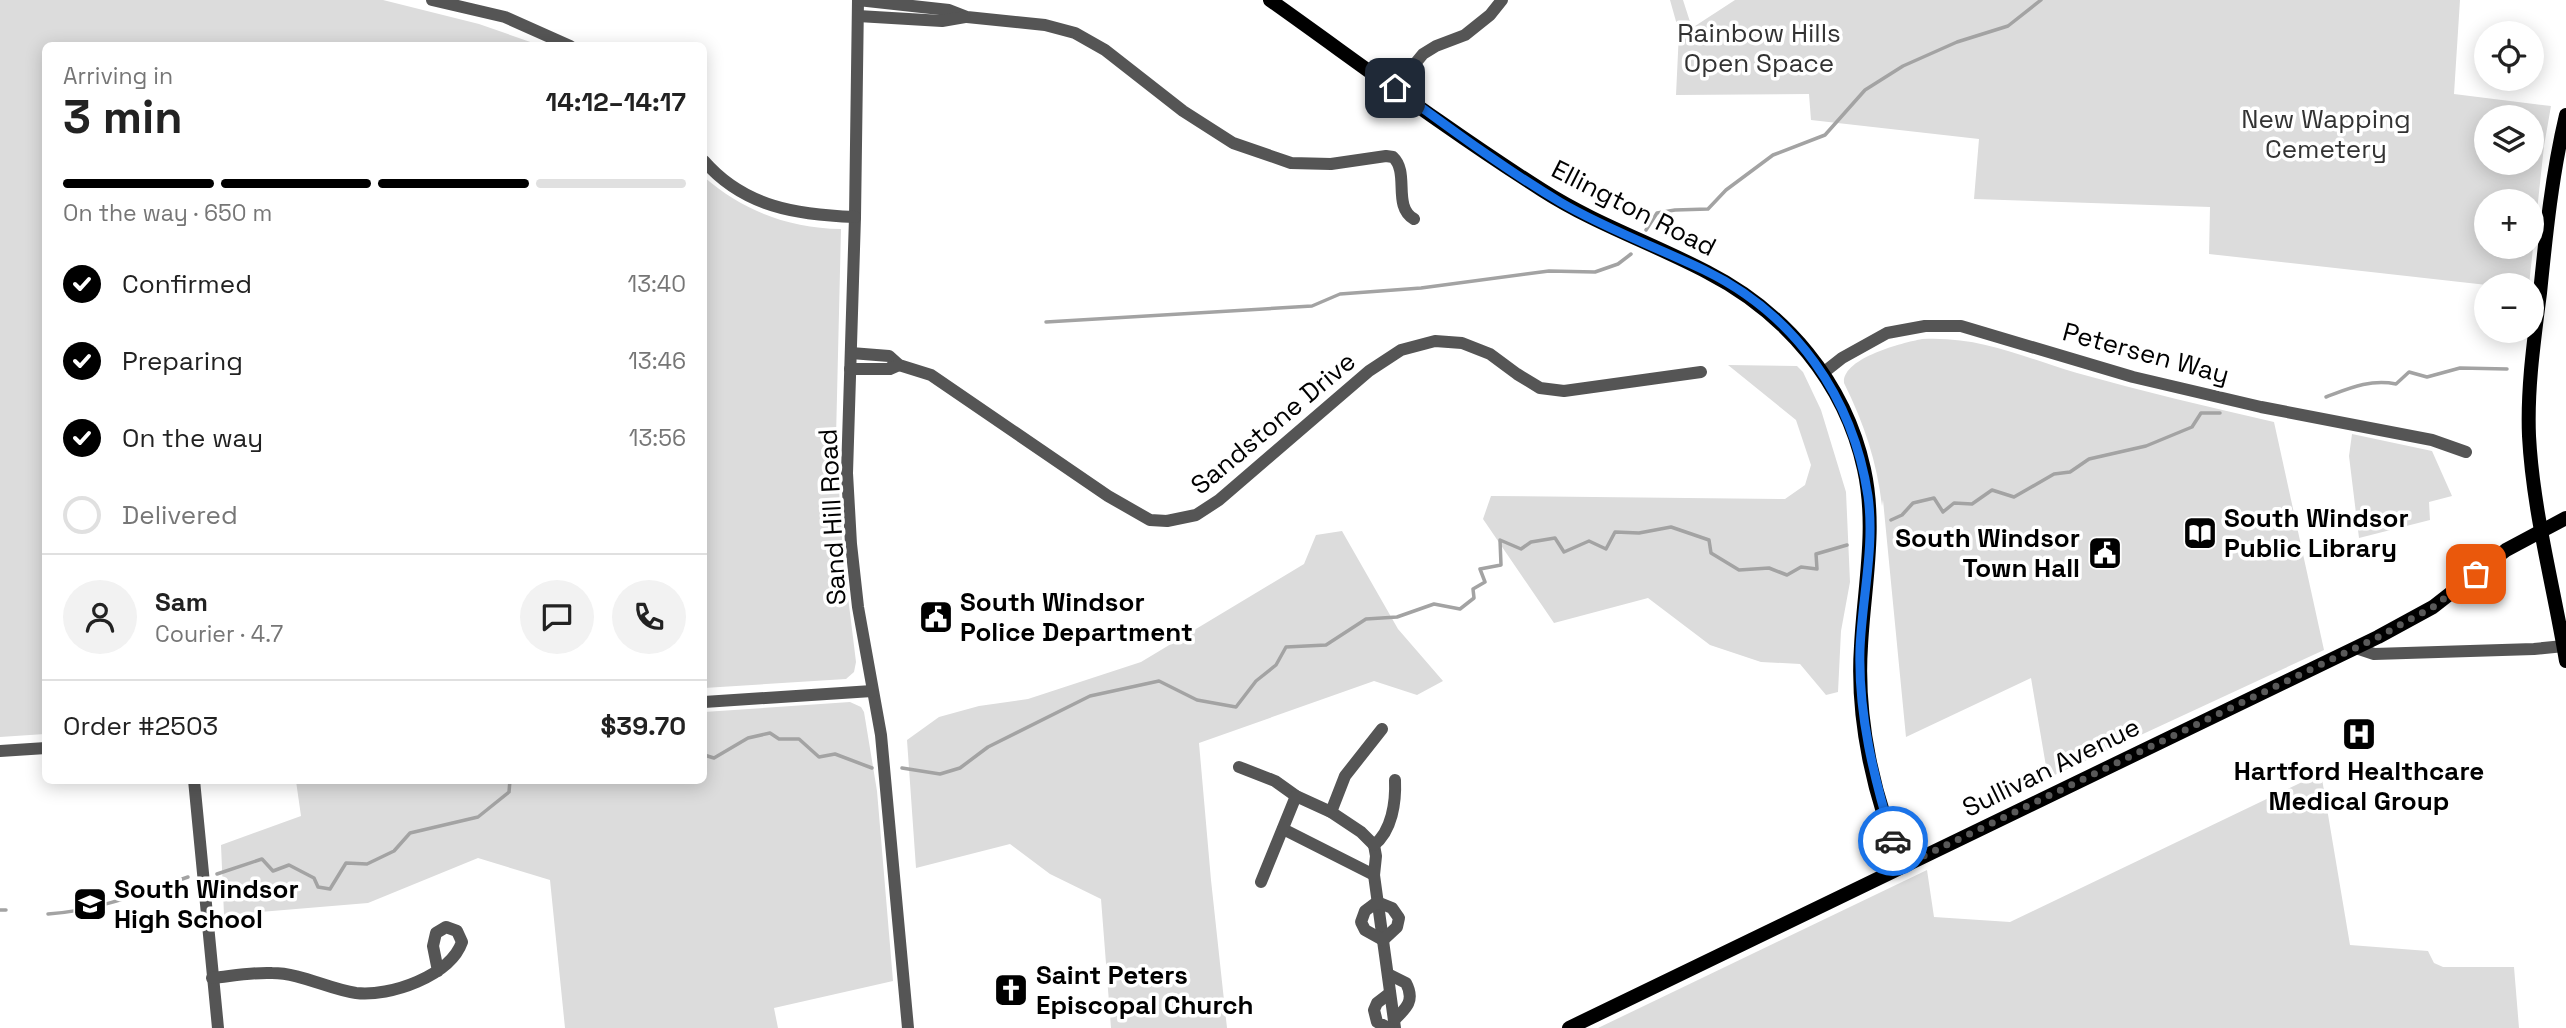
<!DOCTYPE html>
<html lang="en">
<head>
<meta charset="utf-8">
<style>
  :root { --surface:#fff; --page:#f2f2f2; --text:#222; --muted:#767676; --line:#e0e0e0; --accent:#000 }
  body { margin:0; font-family:"Space Grotesk",sans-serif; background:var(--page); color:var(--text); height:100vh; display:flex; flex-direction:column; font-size:26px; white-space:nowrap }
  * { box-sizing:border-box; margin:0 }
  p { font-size:23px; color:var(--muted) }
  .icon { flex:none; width:38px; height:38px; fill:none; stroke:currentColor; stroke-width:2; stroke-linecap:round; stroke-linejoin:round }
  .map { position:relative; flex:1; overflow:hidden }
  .side { position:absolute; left:42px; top:42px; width:665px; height:742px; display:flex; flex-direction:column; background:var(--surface); border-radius:10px; box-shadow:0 4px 18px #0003 }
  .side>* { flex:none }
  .tools { position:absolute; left:2474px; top:21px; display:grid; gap:14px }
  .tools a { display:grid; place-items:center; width:70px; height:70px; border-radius:50%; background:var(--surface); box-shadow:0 4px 18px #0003; font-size:35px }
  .pin { position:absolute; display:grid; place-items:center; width:60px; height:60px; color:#fff; margin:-30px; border-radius:14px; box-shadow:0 4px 10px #0006 }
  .courier { position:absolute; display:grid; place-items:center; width:70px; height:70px; margin:-35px; border:5px solid #1a73e8; border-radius:50%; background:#fff; color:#222; box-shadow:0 2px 9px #0007 }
  .summary em { font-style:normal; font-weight:700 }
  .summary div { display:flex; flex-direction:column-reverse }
  .summary { display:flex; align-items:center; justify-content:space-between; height:119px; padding:0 21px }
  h1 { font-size:46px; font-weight:700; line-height:52px }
  .bar { display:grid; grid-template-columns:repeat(4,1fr); gap:10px 7px; align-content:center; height:84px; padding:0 21px }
  .bar i { height:9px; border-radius:5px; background:var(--line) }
  .bar .current { background:var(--accent) }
  .bar p { grid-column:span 4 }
  .line { display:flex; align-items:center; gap:18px; padding:0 21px; border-top:2px solid var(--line) }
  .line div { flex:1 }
  .round { display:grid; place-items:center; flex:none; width:74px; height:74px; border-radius:37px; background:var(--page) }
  ol { padding:0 21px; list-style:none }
  li { display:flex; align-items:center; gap:21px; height:77px }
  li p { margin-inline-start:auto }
  li .icon { padding:7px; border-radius:50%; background:var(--accent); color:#fff; stroke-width:4 }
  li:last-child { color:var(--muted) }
  li i { width:38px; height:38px; border:4px solid var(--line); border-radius:50% }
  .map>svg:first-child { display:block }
  .green { fill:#dcdcdc; fill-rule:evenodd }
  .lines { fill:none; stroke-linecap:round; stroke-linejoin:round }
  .stream { stroke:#a3a3a3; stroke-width:3.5 }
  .minor { stroke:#555; stroke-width:12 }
  .major { stroke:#000; stroke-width:14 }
  .done { stroke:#595959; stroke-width:7; stroke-dasharray:0 12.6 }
  .route { stroke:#1a73e8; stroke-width:9 }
  .labels { text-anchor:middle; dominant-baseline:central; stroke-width:7; stroke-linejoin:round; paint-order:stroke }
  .park-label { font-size:26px; fill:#333; stroke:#fff }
  .street-label { font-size:26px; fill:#000; stroke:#fff }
  .poi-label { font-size:26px; font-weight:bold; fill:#000; stroke:#fff; text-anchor:start }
</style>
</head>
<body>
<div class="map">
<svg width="2566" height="1028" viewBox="0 0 2566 1028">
  <rect width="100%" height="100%" fill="#fff"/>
  <g class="green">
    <polygon points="0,0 383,0 479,24 539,45 46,46 45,734 0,737"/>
    <path d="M1670,0H1683L1692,28L1735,0H2460L2454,94L2551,106L2544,146L2529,285H2487L2209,254L2210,207L1974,199L1979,139L1811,120L1809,94L1676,95L1679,32ZM2487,117H2532V163H2487ZM2487,201H2532V247H2487Z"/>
    <path d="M704,177C743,211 789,228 841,229L836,438L843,556L856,662L854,672L846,679L704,688Z"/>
    <path d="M1922,339C1981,336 2022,357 2077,373C2142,391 2208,407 2274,422L2324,650L2048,778L2031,678L1906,737L1883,500L1882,506C1877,462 1864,423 1844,383C1842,358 1902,343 1922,339Z"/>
    <polygon points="1728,365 1797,366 1803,372 1821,410 1846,492 1850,582 1841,631 1838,692 1826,695 1800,664 1761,662 1710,645 1648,598 1554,623 1483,519 1491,496 1785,499 1805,485 1811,465 1796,420"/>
    <polygon points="2352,434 2432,451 2452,496 2429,502 2430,520 2359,538 2349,456"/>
    <polygon points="1342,531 1398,629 1443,681 1417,695 1374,681 1199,743 1211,880 1227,1028 1111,1028 1101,899 1050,874 1010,844 916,868 907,740 939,717 979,706 1028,699 1141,662 1304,564 1316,535"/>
    <polygon points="850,702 861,707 864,712 877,791 893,981 774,1008 778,1028 565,1028 550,880 478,858 368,903 224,915 221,845 301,816 296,781 704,780 704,712"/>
    <polygon points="2321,773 2350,945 2428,951 2434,963 2443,967 2514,967 2519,1028 1598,1028 1927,870 1934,917 2010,922"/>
  </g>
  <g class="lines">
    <g class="stream">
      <polyline points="1646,230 1657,213 1675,210 1708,209 1726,190 1773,155 1825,135 1865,90 1903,66 1957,42 2008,26 2041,0"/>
      <polyline points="1046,322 1312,306 1340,294 1421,288 1549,271 1595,272 1618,264 1631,254"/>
      <path d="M2326,397C2350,388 2370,379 2396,384L2409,372L2427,377L2460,368L2507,369"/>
      <polyline points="1891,520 1902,515 1913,503 1934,498 1943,512 1954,503 1972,504 1992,490 2014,497 2054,474 2070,472 2089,459 2146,446 2192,427 2201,413 2220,413"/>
      <polyline points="704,755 714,758 748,738 770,733 779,739 799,739 819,757 835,754 872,768"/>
      <polyline points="902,768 940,774 960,768 988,747 1090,696 1159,681 1197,700 1236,707 1256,681 1276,665 1286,647 1326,645 1366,619 1397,617 1434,604 1460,609 1474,598 1473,589 1485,582 1480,569 1501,565 1500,540 1521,549 1531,542 1555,538 1564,552 1589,541 1606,549 1615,532 1639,533 1671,527 1709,540 1711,553 1739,570 1769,568 1787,575 1801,567 1817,569 1816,554 1847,545"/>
      <polyline points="217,874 262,859 273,871 289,865 314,878 318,887 330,889 346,863 367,864 394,851 410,833 478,817 509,792 510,780"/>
      <polyline points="0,910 6,910"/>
      <path d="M48,914C96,911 142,893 188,877"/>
    </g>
    <g class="minor">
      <polyline points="432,0 505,17 570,46"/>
      <polyline points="858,0 855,217 847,473 851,544 858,607 881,735 908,1028"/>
      <path d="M858,0L949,10L967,17L1045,25L1075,33L1105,50L1183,111L1233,143L1291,163L1331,164L1386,156L1393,157C1410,173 1392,206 1414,219"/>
      <polyline points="858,16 942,21 965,17"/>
      <polyline points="1395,88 1423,54 1436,46 1465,35 1490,15 1502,0"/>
      <path d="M704,161C744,207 797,215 855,217"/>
      <polyline points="851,353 889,356 899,365 931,375 1108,496 1150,520 1167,521 1196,515 1219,500 1369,371 1401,350 1435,341 1462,343 1490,354 1517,374 1540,388 1564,391 1701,372"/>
      <polyline points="850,369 890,369 899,365"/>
      <polyline points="1823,373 1842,358 1887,333 1925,326 1961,326 2133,377 2261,407 2432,440 2466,452"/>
      <polyline points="2356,648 2374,654 2534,649 2564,646"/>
      <polyline points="704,702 872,691"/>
      <polyline points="0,751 46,748"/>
      <polyline points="1239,767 1275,781 1296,796 1331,812 1361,832 1374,845"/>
      <polyline points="194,780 218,1028"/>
      <polyline points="1331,812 1345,776 1382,729"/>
      <polyline points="1283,829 1374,875"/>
      <polyline points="1374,845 1376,856 1374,875 1395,1028"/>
      <path d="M1374,845C1392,831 1396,802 1395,780"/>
      <polyline points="1261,882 1296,796"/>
      <polygon points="1377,902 1392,908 1399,918 1397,927 1383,940 1365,930 1361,922 1365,911"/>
      <path d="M1388,974L1406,983C1415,1000 1407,1008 1394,1020"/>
      <path d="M212,978C232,976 252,972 272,973C301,973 328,989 356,993C390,997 450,976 462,942L457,931L446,927L436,933L433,946L438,971"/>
      <polyline points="1389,1028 1377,1022 1374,1010 1377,1003 1390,993"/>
    </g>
    <g class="major">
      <path d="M1270,0C1360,64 1449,131 1542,190C1595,224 1652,243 1707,272C1785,312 1845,382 1864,469C1877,528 1864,587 1861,646C1856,720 1874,799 1903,866"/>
      <path d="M2566,115C2552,174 2546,233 2540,293C2534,340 2527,389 2529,436C2533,512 2554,587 2566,661"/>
      <polyline points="1569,1028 2378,637 2433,607 2506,550 2566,518"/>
    </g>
  </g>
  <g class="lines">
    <polyline class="done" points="1893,841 1903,866 2378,637 2433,607 2476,574"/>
    <path class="route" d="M1395,88C1448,127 1503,168 1560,202C1606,229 1656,247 1704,270C1795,314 1853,397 1868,496C1875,547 1862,598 1860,649C1858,715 1874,778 1893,841"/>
  </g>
  <defs>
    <g id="library-square" transform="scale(1.75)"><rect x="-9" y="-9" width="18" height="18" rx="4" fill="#000" stroke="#fff"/><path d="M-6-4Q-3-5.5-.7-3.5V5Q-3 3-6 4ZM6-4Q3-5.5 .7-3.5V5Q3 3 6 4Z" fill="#fff"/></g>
    <g id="civic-square" transform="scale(1.75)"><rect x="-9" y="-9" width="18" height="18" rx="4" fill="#000" stroke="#fff"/><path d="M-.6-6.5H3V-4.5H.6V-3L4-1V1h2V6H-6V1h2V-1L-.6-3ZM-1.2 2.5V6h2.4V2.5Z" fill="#fff"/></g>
    <g id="hospital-square" transform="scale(1.75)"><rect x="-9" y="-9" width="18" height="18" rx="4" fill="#000" stroke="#fff"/><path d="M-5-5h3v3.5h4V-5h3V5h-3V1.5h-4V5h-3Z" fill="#fff"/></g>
    <g id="school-square" transform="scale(1.75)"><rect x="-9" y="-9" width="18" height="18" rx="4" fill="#000" stroke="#fff"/><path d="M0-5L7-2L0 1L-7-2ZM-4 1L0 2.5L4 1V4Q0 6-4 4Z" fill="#fff"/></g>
    <g id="church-square" transform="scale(1.75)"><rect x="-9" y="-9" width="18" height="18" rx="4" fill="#000" stroke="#fff"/><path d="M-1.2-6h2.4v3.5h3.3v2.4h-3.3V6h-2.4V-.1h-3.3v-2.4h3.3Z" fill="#fff"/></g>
  </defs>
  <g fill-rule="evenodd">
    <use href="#library-square" x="2200" y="533"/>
    <use href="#civic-square" x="2105" y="553"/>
    <use href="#civic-square" x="936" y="617"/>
    <use href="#hospital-square" x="2359" y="734"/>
    <use href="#school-square" x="90" y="904"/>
    <use href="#church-square" x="1011" y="990"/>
  </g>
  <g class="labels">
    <g class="park-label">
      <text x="1759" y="33">Rainbow Hills<tspan x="1759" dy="30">Open Space</tspan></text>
      <text x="2326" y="119">New Wapping<tspan x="2326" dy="30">Cemetery</tspan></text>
    </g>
    <g class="street-label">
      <text transform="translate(1634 208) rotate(27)">Ellington Road</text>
      <text transform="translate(2146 353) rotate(15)">Petersen Way</text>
      <text transform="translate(1273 423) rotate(-40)">Sandstone Drive</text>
      <text transform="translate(832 517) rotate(-93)">Sand Hill Road</text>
      <text transform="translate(2051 767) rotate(-26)">Sullivan Avenue</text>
    </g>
    <g class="poi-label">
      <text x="2224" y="518">South Windsor<tspan x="2224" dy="30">Public Library</tspan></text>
      <text x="2080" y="538" text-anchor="end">South Windsor<tspan x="2080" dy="30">Town Hall</tspan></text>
      <text x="960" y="602">South Windsor<tspan x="960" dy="30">Police Department</tspan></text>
      <text x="2359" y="771" text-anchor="middle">Hartford Healthcare<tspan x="2359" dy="30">Medical Group</tspan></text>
      <text x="114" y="889">South Windsor<tspan x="114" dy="30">High School</tspan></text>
      <text x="1036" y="975">Saint Peters<tspan x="1036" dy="30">Episcopal Church</tspan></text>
    </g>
  </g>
</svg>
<div class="tools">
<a><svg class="icon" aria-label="locate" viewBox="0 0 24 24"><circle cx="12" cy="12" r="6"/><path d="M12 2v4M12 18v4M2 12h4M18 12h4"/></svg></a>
<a><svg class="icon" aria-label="layers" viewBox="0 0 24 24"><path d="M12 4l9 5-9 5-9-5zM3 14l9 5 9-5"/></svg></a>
<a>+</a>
<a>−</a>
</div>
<div class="pin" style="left:2476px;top:574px;background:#ea580c"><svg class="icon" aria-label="bag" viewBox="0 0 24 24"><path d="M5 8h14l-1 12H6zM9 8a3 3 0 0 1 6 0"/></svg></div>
<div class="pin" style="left:1395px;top:88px;background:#1f2937"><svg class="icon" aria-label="home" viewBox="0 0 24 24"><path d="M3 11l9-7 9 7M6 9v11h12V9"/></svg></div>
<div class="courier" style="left:1893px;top:841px"><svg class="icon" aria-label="car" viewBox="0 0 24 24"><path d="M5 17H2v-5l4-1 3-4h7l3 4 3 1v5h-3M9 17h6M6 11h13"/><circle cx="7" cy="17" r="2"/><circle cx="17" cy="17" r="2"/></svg></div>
<section class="side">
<div class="summary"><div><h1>3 min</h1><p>Arriving in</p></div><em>14:12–14:17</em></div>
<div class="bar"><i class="current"></i><i class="current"></i><i class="current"></i><i></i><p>On the way · 650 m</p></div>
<ol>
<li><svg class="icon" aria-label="check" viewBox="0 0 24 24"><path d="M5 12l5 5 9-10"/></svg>Confirmed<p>13:40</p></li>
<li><svg class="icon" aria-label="check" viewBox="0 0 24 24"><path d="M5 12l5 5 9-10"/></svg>Preparing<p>13:46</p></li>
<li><svg class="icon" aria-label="check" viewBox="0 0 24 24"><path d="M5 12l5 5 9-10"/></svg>On the way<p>13:56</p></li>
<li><i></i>Delivered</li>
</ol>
<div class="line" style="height:126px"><a class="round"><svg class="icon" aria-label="person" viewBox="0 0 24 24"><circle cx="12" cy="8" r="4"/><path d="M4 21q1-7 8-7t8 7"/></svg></a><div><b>Sam</b><p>Courier · 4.7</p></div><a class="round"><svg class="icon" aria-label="chat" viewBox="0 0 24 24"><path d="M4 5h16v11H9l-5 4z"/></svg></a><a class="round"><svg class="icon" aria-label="phone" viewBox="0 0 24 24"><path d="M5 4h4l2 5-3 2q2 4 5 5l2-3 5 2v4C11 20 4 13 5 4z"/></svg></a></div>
<div class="line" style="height:91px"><div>Order #2503</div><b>$39.70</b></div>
</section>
</div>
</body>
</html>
